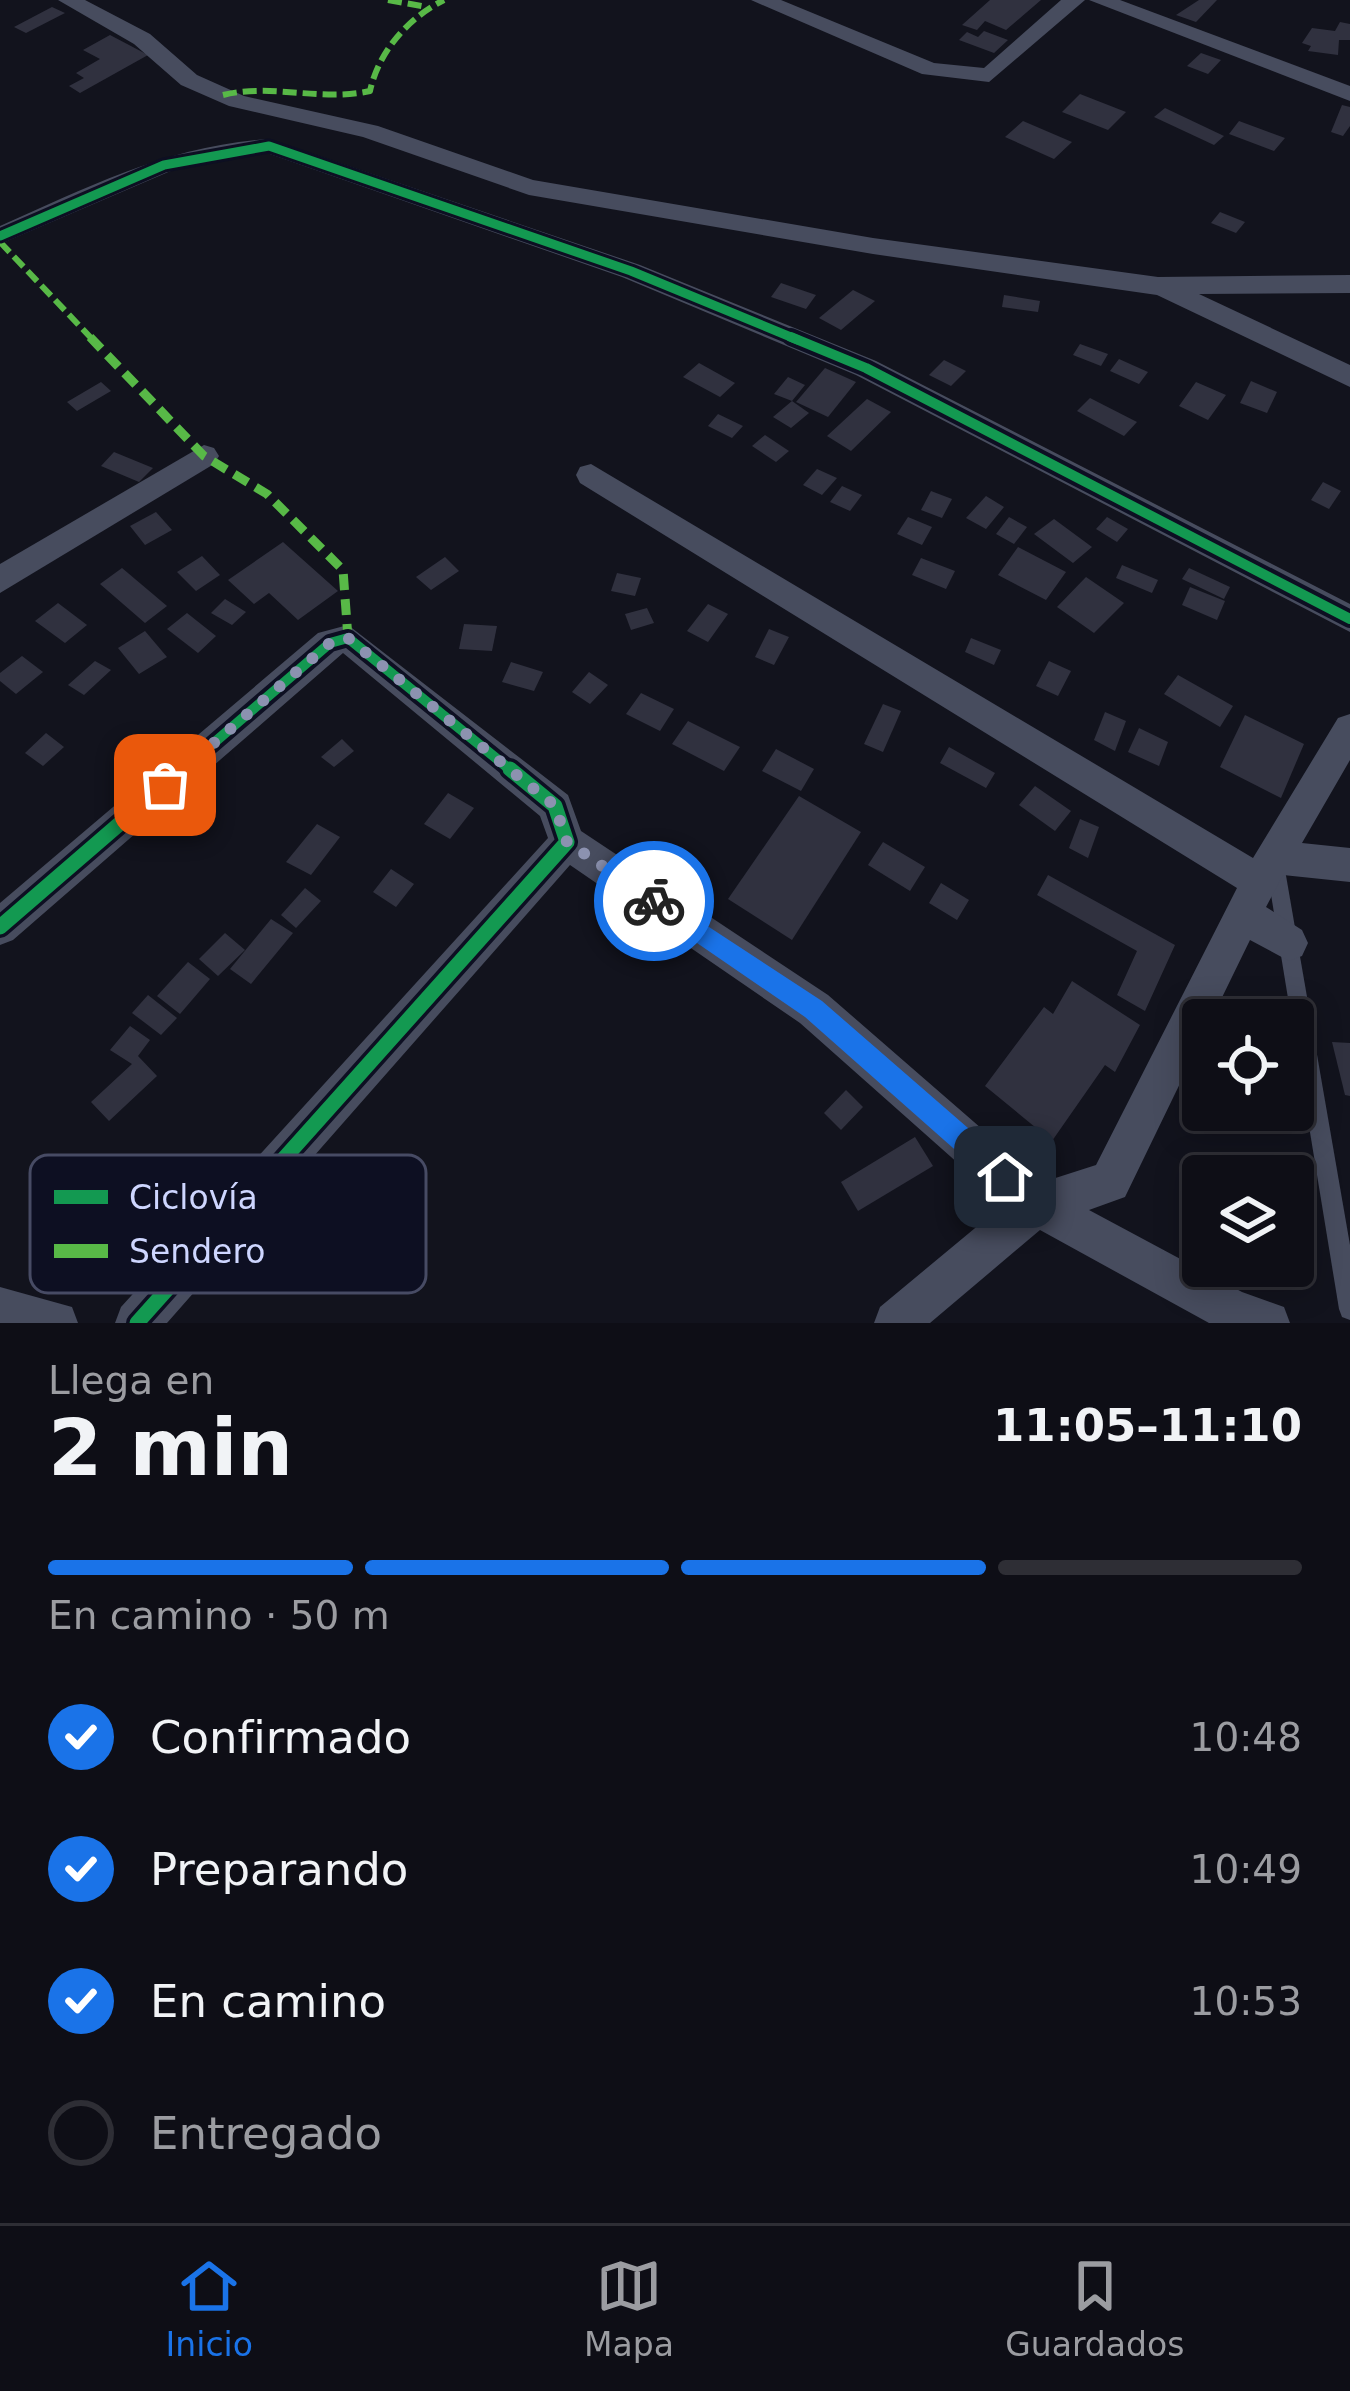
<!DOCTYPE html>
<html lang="es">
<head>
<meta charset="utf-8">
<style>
  :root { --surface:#0e0e16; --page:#17171f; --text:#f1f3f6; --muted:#9b9ca1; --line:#2e2e35; --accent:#1a73e8 }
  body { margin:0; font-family:"DejaVu Sans",sans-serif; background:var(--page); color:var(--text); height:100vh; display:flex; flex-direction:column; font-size:45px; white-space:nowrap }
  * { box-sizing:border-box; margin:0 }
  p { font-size:39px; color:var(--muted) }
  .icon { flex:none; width:66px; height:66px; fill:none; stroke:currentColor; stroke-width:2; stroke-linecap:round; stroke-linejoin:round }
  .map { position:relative; height:1323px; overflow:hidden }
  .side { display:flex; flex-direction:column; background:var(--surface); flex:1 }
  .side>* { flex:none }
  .buttons { position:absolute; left:1182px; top:999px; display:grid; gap:24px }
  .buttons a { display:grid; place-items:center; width:132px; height:132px; border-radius:12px; background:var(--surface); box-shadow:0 6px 30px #0003,0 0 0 3px var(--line); font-size:60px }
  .pin { position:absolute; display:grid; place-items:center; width:102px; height:102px; color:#fff; margin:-51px; border-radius:24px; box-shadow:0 6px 18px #0006 }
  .courier { position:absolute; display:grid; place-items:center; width:120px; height:120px; margin:-60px; border:9px solid #1a73e8; border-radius:50%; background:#fff; color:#222; box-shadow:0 3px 15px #0007 }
  .summary em { font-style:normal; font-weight:700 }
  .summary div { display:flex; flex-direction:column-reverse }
  .summary { display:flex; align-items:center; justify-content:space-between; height:204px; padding:0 48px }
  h1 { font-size:78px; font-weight:700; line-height:90px }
  .bar { display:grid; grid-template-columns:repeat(4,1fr); gap:18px 12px; align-content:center; height:144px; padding:0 48px }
  .bar i { height:15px; border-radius:9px; background:var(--line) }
  .bar .selected { background:var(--accent) }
  .bar p { grid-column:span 4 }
  ol { padding:0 48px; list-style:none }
  li { display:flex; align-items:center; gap:36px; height:132px }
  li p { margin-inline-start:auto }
  li .icon { padding:12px; border-radius:50%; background:var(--accent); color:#fff; stroke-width:4 }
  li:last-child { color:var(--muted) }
  li i { width:66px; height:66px; border:6px solid var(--line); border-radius:50% }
  .tab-bar { display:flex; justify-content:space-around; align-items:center; height:168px; border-top:3px solid var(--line); background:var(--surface); font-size:33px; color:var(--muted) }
  .tab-bar a { display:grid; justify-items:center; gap:6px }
  .tab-bar .selected { color:var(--accent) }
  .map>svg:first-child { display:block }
  .building { fill:#30313f }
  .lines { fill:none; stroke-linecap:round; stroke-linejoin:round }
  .lane { fill:#474c5e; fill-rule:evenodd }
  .street { fill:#474c5e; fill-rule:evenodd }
  .quiet-far1 { stroke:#58b947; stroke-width:6; stroke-dasharray:14 6; stroke-linecap:butt }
  .quiet { stroke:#58b947; stroke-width:9; stroke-dasharray:16 9; stroke-linecap:butt }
  .cycleway-far2-casing { stroke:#0d0f22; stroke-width:15 }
  .cycleway-far1-casing { stroke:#0d0f22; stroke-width:18 }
  .cycleway-casing { stroke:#0d0f22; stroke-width:22 }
  .cycleway-far2 { stroke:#139951; stroke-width:9 }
  .cycleway-far1 { stroke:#139951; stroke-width:10 }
  .cycleway { stroke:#139951; stroke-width:15 }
  .route { fill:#1a73e8 }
  .done { stroke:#8c92b0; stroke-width:12; stroke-dasharray:0 21.6 }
  .key { fill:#0d0f22; stroke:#474b64; stroke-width:3 }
  .key-label { font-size:33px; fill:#ced6ff }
</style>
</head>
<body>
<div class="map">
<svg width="1350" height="1323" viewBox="0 0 1350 1323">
  <rect width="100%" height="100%" fill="#12131d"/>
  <g class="building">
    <polygon points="990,0 1041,0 1006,30 985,21 977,30 962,25"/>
    <polygon points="1199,0 1217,0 1196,22 1176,15"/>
    <polygon points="52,7 65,13 26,33 14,27"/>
    <polygon points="1340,22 1350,24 1350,40 1339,40 1338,55 1308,51 1311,46 1302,43 1312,28 1335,31"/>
    <polygon points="984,31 1008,40 994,53 959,40 967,32 978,37"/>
    <polygon points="110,35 148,55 80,93 69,86 84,78 76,73 100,59 83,50"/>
    <polygon points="1201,53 1221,60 1208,74 1187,66"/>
    <polygon points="1080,94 1126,112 1108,130 1062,112"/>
    <polygon points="1342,105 1350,107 1350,126 1343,136 1331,132"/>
    <polygon points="1165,108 1224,136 1214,145 1154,117"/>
    <polygon points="1023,121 1072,142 1054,159 1005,137"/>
    <polygon points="1239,121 1285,138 1274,151 1229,134"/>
    <polygon points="1220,212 1245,222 1236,233 1211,223"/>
    <polygon points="781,283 816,295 806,309 771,297"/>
    <polygon points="853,290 875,301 841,330 819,318"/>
    <polygon points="1004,295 1040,301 1038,312 1002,307"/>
    <polygon points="1080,344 1108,354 1101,366 1073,355"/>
    <polygon points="1119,359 1148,372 1139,384 1110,371"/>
    <polygon points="944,360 966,371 951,386 929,375"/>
    <polygon points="699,363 735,383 720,397 683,377"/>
    <polygon points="825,368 856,382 828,417 796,402"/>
    <polygon points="788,377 805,385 792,401 774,394"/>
    <polygon points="1251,381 1277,392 1267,413 1240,403"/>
    <polygon points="101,382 111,391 77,411 67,402"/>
    <polygon points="1196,382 1226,395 1208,420 1179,406"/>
    <polygon points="1090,398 1137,422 1124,436 1077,411"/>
    <polygon points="867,399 891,412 851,451 827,436"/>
    <polygon points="792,401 809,413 791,428 773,417"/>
    <polygon points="718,414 743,426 732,438 708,426"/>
    <polygon points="765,435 789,451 776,462 752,446"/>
    <polygon points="114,452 153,468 139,482 101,466"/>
    <polygon points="817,469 837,478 822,495 803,485"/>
    <polygon points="1323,482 1341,491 1329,509 1311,500"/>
    <polygon points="842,486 862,495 850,511 830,502"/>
    <polygon points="931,491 952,499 942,518 921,510"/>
    <polygon points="986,496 1004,507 986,529 966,518"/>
    <polygon points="156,512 172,530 145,545 130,526"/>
    <polygon points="908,517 932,527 922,545 897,534"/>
    <polygon points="1009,517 1027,527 1014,544 996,534"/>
    <polygon points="1107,517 1128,529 1117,542 1096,529"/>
    <polygon points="1054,519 1092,547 1073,563 1034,534"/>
    <polygon points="283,542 338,591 298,620 269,593 254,604 228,580"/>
    <polygon points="1018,547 1066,572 1046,600 998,575"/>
    <polygon points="202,556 220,575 196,591 177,572"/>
    <polygon points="445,557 459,571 431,590 416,577"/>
    <polygon points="921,558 955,571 946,589 912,575"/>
    <polygon points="1122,565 1158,580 1152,593 1116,578"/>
    <polygon points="122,568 167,606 145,623 100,584"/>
    <polygon points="1189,568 1230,587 1224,599 1182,579"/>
    <polygon points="617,573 641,578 635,596 611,591"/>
    <polygon points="1086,577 1124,603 1094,633 1057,607"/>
    <polygon points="1190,587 1225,601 1217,620 1182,605"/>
    <polygon points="225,599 246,612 232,625 211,613"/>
    <polygon points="58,603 87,625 65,643 35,621"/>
    <polygon points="708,604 728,614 708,642 687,631"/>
    <polygon points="647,608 654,623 631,630 625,614"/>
    <polygon points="187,613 216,636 198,653 167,629"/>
    <polygon points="464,624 497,626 492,651 459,649"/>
    <polygon points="769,629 789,637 774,665 755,657"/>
    <polygon points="145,631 167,657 139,674 118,648"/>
    <polygon points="971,638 1001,650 994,665 965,652"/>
    <polygon points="22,656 43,672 16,694 0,681 0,673"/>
    <polygon points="95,661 111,670 84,695 68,685"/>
    <polygon points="1049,661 1071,671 1058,696 1036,686"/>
    <polygon points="511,662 543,672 534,691 502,682"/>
    <polygon points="589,672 608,685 590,704 572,692"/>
    <polygon points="1178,675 1233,706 1220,727 1164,694"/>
    <polygon points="641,693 674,709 660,731 626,714"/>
    <polygon points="883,704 901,711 883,752 864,744"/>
    <polygon points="1105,712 1126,721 1115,751 1094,740"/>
    <polygon points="1245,715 1304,744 1281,798 1220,767"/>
    <polygon points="688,721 740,747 724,771 672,744"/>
    <polygon points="1139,728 1168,742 1159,766 1128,752"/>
    <polygon points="46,733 64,747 43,766 25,753"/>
    <polygon points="342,739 354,751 334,767 321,757"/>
    <polygon points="949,747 995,773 986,788 940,763"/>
    <polygon points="776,749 814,769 801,791 762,771"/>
    <polygon points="1035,786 1071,811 1055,831 1019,805"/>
    <polygon points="448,793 474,808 450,839 424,824"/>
    <polygon points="799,796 861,832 792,940 728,899"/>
    <polygon points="1080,819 1099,827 1088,858 1069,848"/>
    <polygon points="317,824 340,837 311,875 286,862"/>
    <polygon points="883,842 925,867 910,891 868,865"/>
    <polygon points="391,869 414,884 396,907 373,892"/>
    <polygon points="1048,875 1175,945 1145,1011 1117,995 1137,951 1037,895"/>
    <polygon points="941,883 969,900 957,920 929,903"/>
    <polygon points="305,888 321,901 296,928 281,915"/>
    <polygon points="271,919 293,933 251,984 230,969"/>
    <polygon points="225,933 245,950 218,976 199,959"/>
    <polygon points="188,962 210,979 180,1014 157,996"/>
    <polygon points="1072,981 1140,1025 1115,1072 1105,1065 1052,1141 985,1086 1044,1007 1053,1014"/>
    <polygon points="148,995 177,1018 161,1035 132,1013"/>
    <polygon points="130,1026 150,1040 138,1056 157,1076 109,1121 91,1102 132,1064 110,1050"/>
    <polygon points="1332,1042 1350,1043 1350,1096 1345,1095"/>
    <polygon points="846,1090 863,1107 841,1130 824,1113"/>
    <polygon points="915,1137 933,1166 858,1211 841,1182"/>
  </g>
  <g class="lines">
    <polygon class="lane" points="1275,856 1281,858 1284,864 1350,1245 1350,1320 1342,1317 1339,1309 1266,864 1269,858"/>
    <g class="street">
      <polygon points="58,0 85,0 150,34 197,75 244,96 378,126 533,180 873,238 1158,277 1350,275 1350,293 1199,294 1350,365 1350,387 1157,295 873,254 529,195 363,137 229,106 181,85 134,44"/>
      <polygon points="751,0 781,0 934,63 984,68 1061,0 1085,0 989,82 922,74"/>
      <polygon points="1089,0 1120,0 1350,86 1350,101"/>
      <path d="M269,139L640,265L876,361L1350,604V632L856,375L622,277L267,153L173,170L0,244V226C88,187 171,145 269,139Z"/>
      <polygon points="204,445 214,448 219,456 214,464 0,593 0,564"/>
      <polygon points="591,464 1253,858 1338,718 1350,714 1350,760 1302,843 1350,848 1350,882 1283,875 1266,907 1302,930 1308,943 1302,956 1289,961 1250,940 1211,1020 1203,1020 1203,1036 1125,1197 1089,1210 1242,1292 1284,1307 1290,1323 1209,1323 1040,1230 930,1323 874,1323 880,1307 1004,1204 800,1023 570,865 167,1323 115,1323 121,1307 548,838 540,816 343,653 13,940 0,945 0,903 318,633 348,625 568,795 581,831 828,995 1043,1182 1096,1165 1237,888 580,483 576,475 580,467"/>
      <polygon points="0,1287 72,1307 78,1323 0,1323"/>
    </g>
    <g class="quiet-far1">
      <polyline points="388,0 427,7"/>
      <path d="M223,95C272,83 320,102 370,91C379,51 408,18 444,0"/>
      <polyline points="0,242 93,340"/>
    </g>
    <polyline class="quiet" points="90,337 204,456 267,494 343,570 348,638"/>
    <g class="cycleway-far2-casing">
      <polyline id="cycleway-far2" points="0,236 164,165 269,146 631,271 798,340"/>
    </g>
    <g class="cycleway-far1-casing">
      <g id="cycleway-far1">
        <polyline points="791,337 866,368 1350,619"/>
        <polyline points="180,772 330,643 348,638 513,772"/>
      </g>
    </g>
    <g class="cycleway-casing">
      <g id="cycleway">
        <polyline points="0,927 183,769"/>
        <polyline points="137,1323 567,842 555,806 510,769"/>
      </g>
    </g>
    <use href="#cycleway-far2" class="cycleway-far2"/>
    <use href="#cycleway-far1" class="cycleway-far1"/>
    <use href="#cycleway" class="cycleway"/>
  </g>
  <polygon class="route" points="654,891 822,1001 1014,1168 1014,1186 996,1186 805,1017 646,908 643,901"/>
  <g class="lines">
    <polyline class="done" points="165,785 330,643 348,638 555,806 567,842 654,901"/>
  </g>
  <rect x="30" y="1155" width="396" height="138" rx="18" class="key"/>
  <rect x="54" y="1190" width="54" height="14" fill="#139951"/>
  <rect x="54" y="1244" width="54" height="14" fill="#58b947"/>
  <g class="key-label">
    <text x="129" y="1209">Ciclovía</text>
    <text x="129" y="1263">Sendero</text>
  </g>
</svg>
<div class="buttons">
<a><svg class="icon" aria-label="locate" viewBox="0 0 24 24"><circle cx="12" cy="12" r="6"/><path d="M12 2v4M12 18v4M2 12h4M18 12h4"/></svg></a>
<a><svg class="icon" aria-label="layers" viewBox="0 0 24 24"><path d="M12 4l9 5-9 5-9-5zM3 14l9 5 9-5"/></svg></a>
</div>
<div class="pin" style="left:165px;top:785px;background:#ea580c"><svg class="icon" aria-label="bag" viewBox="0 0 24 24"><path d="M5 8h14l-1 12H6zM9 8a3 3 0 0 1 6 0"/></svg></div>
<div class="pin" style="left:1005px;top:1177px;background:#1f2937"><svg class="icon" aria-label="home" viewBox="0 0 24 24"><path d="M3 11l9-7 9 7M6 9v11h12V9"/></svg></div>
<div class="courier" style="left:654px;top:901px"><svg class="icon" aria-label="bike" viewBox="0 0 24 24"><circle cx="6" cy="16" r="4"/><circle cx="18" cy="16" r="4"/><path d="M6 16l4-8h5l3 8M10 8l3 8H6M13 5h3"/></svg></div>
</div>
<section class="side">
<div class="summary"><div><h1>2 min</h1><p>Llega en</p></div><em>11:05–11:10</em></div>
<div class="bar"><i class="selected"></i><i class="selected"></i><i class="selected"></i><i></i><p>En camino · 50 m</p></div>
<ol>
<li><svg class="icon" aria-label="check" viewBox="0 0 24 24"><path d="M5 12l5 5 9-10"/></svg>Confirmado<p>10:48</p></li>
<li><svg class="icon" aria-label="check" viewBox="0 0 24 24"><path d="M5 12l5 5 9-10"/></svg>Preparando<p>10:49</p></li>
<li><svg class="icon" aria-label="check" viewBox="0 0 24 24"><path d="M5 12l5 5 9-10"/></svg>En camino<p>10:53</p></li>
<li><i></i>Entregado</li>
</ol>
</section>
<nav class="tab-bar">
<a class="selected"><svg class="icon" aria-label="home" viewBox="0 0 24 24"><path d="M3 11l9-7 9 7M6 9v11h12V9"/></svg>Inicio</a>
<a><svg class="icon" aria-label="map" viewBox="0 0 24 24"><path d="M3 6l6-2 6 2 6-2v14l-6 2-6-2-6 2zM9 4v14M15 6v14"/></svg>Mapa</a>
<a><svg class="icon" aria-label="saved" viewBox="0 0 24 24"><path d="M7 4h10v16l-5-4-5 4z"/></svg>Guardados</a>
</nav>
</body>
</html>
